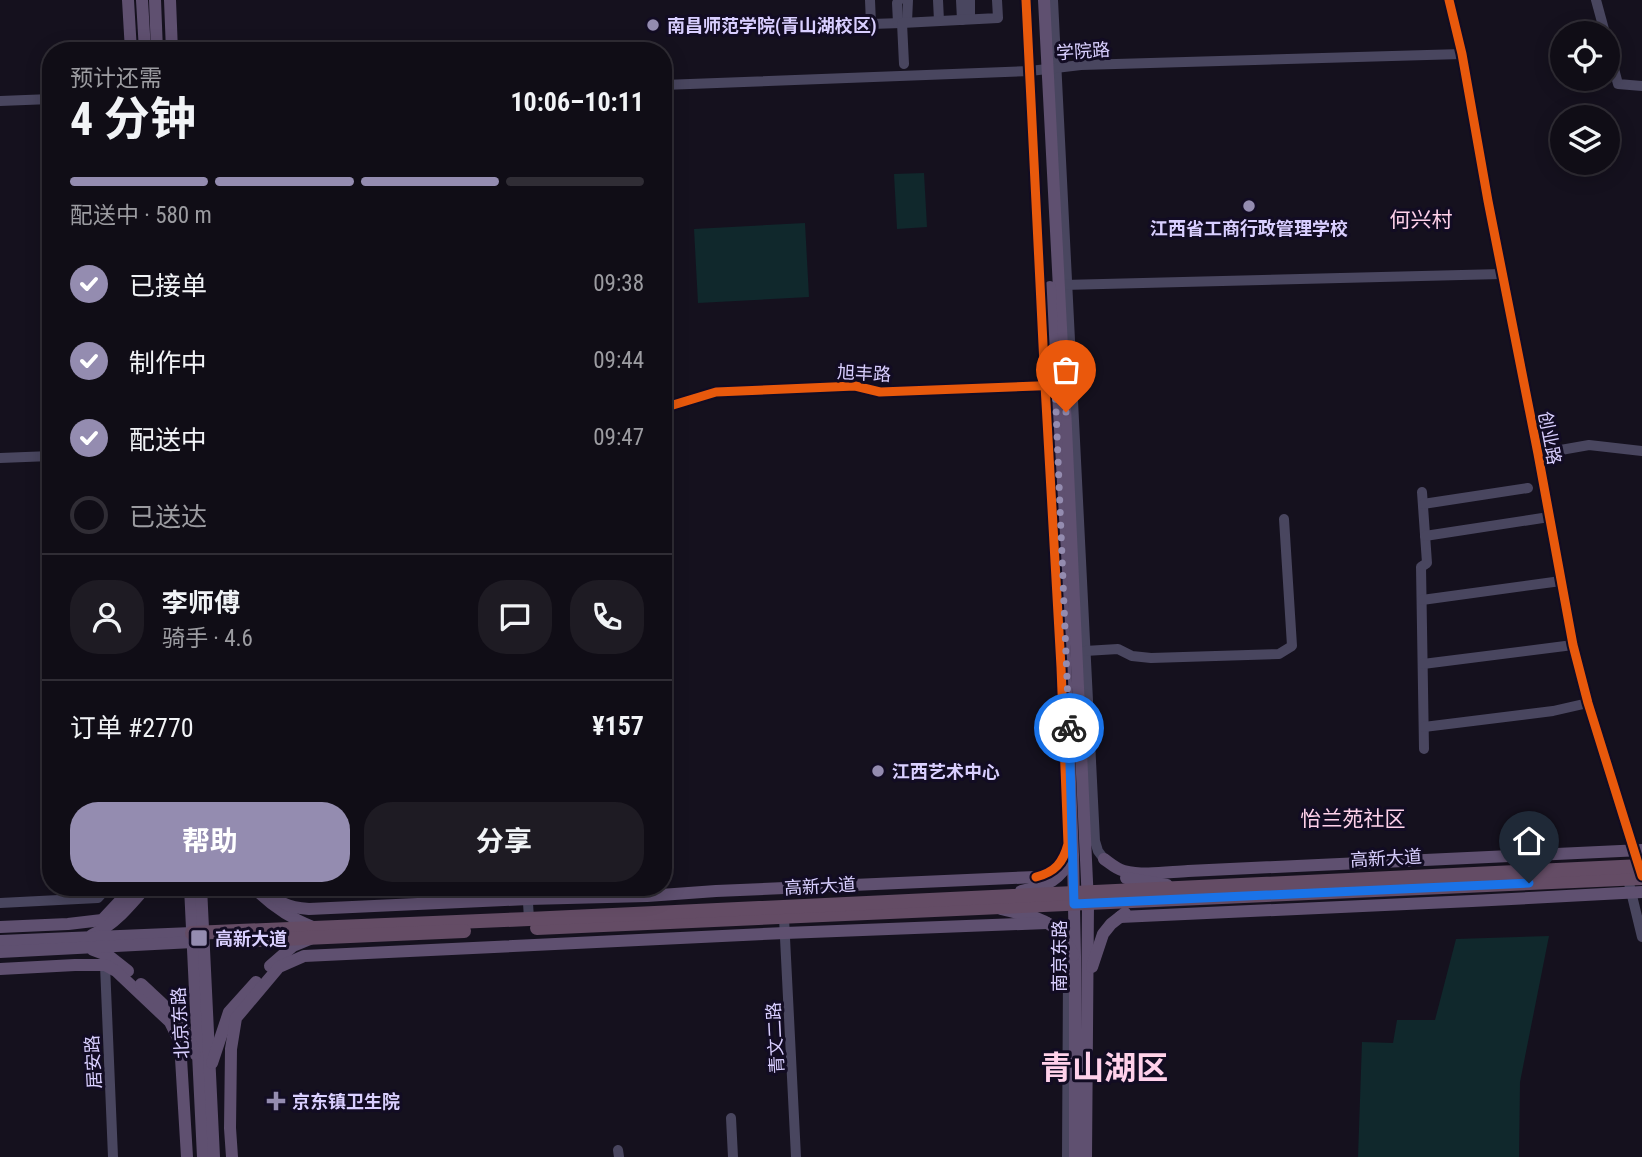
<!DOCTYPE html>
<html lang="zh">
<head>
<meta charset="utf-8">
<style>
  :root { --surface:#100d16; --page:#1e1b23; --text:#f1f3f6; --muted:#9c9ca1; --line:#302d35; --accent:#948cb0 }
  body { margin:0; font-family:"Roboto Condensed","Noto Sans SC",sans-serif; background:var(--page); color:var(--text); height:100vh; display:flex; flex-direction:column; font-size:26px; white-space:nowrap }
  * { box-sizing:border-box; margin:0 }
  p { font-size:23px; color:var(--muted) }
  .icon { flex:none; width:38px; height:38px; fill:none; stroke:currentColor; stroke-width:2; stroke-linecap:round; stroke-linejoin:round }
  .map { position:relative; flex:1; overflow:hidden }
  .side { position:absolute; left:42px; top:42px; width:630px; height:854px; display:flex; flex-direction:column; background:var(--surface); border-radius:28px; box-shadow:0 4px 18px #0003,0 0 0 2px var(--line) }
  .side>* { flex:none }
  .fabs { position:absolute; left:1550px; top:21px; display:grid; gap:14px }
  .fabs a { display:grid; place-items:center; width:70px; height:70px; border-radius:50%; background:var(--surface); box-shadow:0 4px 18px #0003,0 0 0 2px var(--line); font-size:35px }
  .pin { position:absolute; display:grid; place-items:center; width:60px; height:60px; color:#fff; margin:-72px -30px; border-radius:50% 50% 50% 0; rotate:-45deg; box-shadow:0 0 7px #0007 }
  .pin .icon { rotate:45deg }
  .courier { position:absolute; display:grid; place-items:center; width:70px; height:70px; margin:-35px; border:5px solid #1a73e8; border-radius:50%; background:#fff; color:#222; box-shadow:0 2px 9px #0007 }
  .head em { font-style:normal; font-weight:700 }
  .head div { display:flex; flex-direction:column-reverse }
  .head { display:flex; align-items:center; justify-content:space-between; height:119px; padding:0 28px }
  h1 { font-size:46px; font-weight:700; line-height:52px }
  .bar { display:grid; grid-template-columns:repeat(4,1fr); gap:10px 7px; align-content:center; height:84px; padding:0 28px }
  .bar i { height:9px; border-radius:5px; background:var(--line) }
  .bar .selected { background:var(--accent) }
  .bar p { grid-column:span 4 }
  .line { display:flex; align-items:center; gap:18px; padding:0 28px; border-top:2px solid var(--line) }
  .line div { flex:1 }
  .round { display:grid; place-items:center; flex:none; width:74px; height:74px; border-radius:28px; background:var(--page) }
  ol { padding:0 28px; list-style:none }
  li { display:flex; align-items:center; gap:21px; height:77px }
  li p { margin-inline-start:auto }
  li .icon { padding:7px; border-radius:50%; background:var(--accent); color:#fff; stroke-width:4 }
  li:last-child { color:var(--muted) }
  li i { width:38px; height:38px; border:4px solid var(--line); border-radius:50% }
  .primary-button { display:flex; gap:14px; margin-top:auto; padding:14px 28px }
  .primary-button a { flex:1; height:80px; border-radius:28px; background:var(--accent); color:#fff; font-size:28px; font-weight:700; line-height:80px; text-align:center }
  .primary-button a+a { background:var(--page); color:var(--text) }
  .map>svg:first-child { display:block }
  .green { fill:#10282c }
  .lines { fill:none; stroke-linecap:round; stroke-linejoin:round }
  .minor { stroke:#49465f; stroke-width:10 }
  .major { stroke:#5f5070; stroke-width:12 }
  .highway { stroke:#644c65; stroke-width:14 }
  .cycleway-casing { stroke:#120c23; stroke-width:13 }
  .cycleway { stroke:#e8590c; stroke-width:9 }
  .done { stroke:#948cb0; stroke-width:7; stroke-dasharray:0 12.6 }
  .route { stroke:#1a73e8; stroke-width:9 }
  .poi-dot { fill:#948cb0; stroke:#120c23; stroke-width:2.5 }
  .labels { text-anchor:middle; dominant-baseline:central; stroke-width:6; stroke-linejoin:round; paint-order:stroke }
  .poi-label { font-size:18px; font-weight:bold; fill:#d9cfff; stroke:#120c23; text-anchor:start }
  .street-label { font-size:18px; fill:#d9cfff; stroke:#120c23 }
  .quarter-label { font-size:21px; fill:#ffd1ea; stroke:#120c23 }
  .town-label { font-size:32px; font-weight:bold; fill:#ffd1ea; stroke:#120c23 }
</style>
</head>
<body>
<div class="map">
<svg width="1642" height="1157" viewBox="0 0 1642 1157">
  <rect width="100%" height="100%" fill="#15111e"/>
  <g class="green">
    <polygon points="924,173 927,227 897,229 894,174"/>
    <polygon points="805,223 809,297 698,303 694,229"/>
    <polygon points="1549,936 1520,1082 1519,1157 1358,1157 1362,1042 1393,1043 1397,1020 1435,1020 1456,939"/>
  </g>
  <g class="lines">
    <g class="minor">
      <polyline points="870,0 871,24 902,23"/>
      <polyline points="938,0 939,21"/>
      <polyline points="961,0 962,20"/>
      <polyline points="970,0 970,19"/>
      <polyline points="1026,0 1056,580"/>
      <polyline points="1053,0 1095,841 1098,851 1104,859"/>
      <polyline points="1449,0 1462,54 1488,201 1538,454 1573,645 1588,703 1641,872"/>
      <polyline points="1596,0 1605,33"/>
      <polyline points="907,22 908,0"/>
      <polyline points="898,23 897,3 899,0"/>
      <polyline points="1608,46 1618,84 1642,86"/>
      <polyline points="904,64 902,23 998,18 997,0"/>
      <polyline points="663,85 1030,71 1081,65 1462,54"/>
      <polyline points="0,101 51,99"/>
      <polyline points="1063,285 1502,274"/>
      <polyline points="663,408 716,392 855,386 880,392 1051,385"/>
      <polyline points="1538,454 1589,445 1642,451"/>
      <polyline points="0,458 51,456"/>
      <polyline points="1422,492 1427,563 1421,567 1424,749"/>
      <polyline points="1423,504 1528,488"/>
      <polyline points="1425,536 1549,517"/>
      <polyline points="1422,600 1561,581"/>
      <polyline points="1085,651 1118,649 1132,656 1151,658 1279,654 1292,646 1284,519"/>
      <polyline points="1423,664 1573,645"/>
      <polyline points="1424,727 1553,711 1588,703"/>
      <path d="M1036,877C1040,876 1045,876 1049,874C1062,867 1068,850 1067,836"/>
      <polyline points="1628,879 1642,937"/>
      <polyline points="527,887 529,919"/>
      <polyline points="0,903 98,898 108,887"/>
      <polyline points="784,918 796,1157"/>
      <polyline points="105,965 113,1157"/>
      <polyline points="731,1118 733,1157"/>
      <polyline points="618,1150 619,1157"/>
      <polyline points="1067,1157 1068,975 1074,960"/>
    </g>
    <g class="major">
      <polyline points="128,0 131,51"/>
      <polyline points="142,0 145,51"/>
      <polyline points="155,0 157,51"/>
      <polyline points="170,0 172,51"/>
      <polyline points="1044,0 1064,385 1088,903 1086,1157"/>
      <polyline points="1050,287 1073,856 1075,956 1075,1157"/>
      <path d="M1104,859C1111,864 1116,869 1124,871C1144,876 1168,872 1188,871L1642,850"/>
      <polyline points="1126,878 1167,885"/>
      <polyline points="190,887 203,1157"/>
      <polyline points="201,887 214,1157"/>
      <path d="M253,887C271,905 289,918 313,927"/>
      <path d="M264,887C281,904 285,907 309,909L528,899L647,896L716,891L1036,877"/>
      <path d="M1021,891C1049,885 1059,881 1073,856"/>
      <path d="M1001,909C1020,914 1043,916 1058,931C1064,938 1069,947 1074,955"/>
      <polyline points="1120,917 1472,901 1642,892"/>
      <polyline points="0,927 68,924 102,920 133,887"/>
      <path d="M92,935C114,925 130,906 146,887"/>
      <polyline points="0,941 192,933"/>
      <polyline points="93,950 109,956 128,971"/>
      <polyline points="0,952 193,942"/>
      <polyline points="270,966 293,946 310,939"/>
      <polyline points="1092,967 1103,934 1111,924 1125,913"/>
      <polyline points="0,969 75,965 105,965 116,971 170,1022 180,1042 187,1157"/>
      <path d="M141,984C168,1009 182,1018 195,1054"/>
      <polyline points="212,1063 229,1012 256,982"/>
      <polyline points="232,1157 230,1128 231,1049 236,1018 279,967 304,956 785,933 1047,923"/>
    </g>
    <g class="highway">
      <polyline points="537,928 1642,878"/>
      <polyline points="192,933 529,919 1642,866"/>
      <polyline points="236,941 464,931"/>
    </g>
    <g class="cycleway-casing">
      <g id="cycleway">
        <path d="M1026,0L1045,385L1061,667L1068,844C1063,863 1055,872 1036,877"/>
        <polyline points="1449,0 1462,54 1488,201 1538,454 1573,645 1588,703 1642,876"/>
        <polyline points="663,408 716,392 855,386 880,392 1064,385"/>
      </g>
    </g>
    <use href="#cycleway" class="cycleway"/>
  </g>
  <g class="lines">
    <polyline class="done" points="1066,412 1064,385 1055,385 1069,728"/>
    <polyline class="route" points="1069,728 1074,904 1529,883"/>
  </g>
  <g class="poi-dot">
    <circle cx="653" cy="25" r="7"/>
    <circle cx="1249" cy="206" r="7"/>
    <circle cx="878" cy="771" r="7"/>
    <rect x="190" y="929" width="18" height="18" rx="3.5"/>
    <path d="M272.5 1090.5h7v7h7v7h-7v7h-7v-7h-7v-7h7z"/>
  </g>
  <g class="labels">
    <g class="poi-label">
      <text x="667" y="25">南昌师范学院(青山湖校区)</text>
      <text x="1249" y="228" text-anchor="middle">江西省工商行政管理学校</text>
      <text x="892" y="771">江西艺术中心</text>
      <text x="215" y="938">高新大道</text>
      <text x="292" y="1101">京东镇卫生院</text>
    </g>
    <g class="street-label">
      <text transform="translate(1083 51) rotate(-4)">学院路</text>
      <text transform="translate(864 373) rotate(3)">旭丰路</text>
      <text transform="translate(1550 438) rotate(79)">创业路</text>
      <text transform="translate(1386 858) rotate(-3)">高新大道</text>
      <text transform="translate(820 886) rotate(-3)">高新大道</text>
      <text transform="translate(1059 956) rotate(-90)">南京东路</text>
      <text transform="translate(180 1023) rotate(-93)">北京东路</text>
      <text transform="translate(775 1038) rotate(-93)">青文二路</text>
      <text transform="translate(93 1062) rotate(-93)">居安路</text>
    </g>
    <g class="quarter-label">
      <text x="1421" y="220">何兴村</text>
      <text x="1353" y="819">怡兰苑社区</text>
    </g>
    <g class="town-label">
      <text x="1104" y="1068">青山湖区</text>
    </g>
  </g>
</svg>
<div class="fabs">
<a><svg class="icon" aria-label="locate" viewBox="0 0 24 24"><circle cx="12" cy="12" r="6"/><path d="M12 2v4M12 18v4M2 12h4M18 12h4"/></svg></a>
<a><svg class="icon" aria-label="layers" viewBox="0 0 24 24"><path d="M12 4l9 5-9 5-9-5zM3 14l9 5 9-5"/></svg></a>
</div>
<div class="pin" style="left:1066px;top:412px;background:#ea580c"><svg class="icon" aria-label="bag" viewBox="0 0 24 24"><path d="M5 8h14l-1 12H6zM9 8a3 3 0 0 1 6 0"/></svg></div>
<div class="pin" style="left:1529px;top:883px;background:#1f2937"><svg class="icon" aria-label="home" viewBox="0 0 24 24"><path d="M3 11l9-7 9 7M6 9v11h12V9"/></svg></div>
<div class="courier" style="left:1069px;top:728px"><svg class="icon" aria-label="bike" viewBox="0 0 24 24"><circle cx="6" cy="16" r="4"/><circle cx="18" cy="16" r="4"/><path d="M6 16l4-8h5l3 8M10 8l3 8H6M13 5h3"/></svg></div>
<section class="side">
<div class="head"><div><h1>4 分钟</h1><p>预计还需</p></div><em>10:06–10:11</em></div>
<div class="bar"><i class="selected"></i><i class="selected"></i><i class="selected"></i><i></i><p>配送中 · 580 m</p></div>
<ol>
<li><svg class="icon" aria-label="check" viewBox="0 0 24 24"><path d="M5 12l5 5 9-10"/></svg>已接单<p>09:38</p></li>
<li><svg class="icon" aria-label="check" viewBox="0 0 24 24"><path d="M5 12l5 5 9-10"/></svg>制作中<p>09:44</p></li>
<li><svg class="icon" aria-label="check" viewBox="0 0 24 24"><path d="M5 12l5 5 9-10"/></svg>配送中<p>09:47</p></li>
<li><i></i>已送达</li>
</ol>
<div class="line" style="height:126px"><a class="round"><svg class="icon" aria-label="person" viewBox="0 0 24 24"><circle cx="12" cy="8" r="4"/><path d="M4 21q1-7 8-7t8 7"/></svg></a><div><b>李师傅</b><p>骑手 · 4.6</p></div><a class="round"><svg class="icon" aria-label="chat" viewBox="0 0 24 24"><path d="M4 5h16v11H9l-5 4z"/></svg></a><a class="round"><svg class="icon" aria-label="phone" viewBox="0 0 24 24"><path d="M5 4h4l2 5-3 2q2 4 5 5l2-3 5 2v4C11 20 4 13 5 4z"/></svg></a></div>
<div class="line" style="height:91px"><div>订单 #2770</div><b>¥157</b></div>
<div class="primary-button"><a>帮助</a><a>分享</a></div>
</section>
</div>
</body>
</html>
